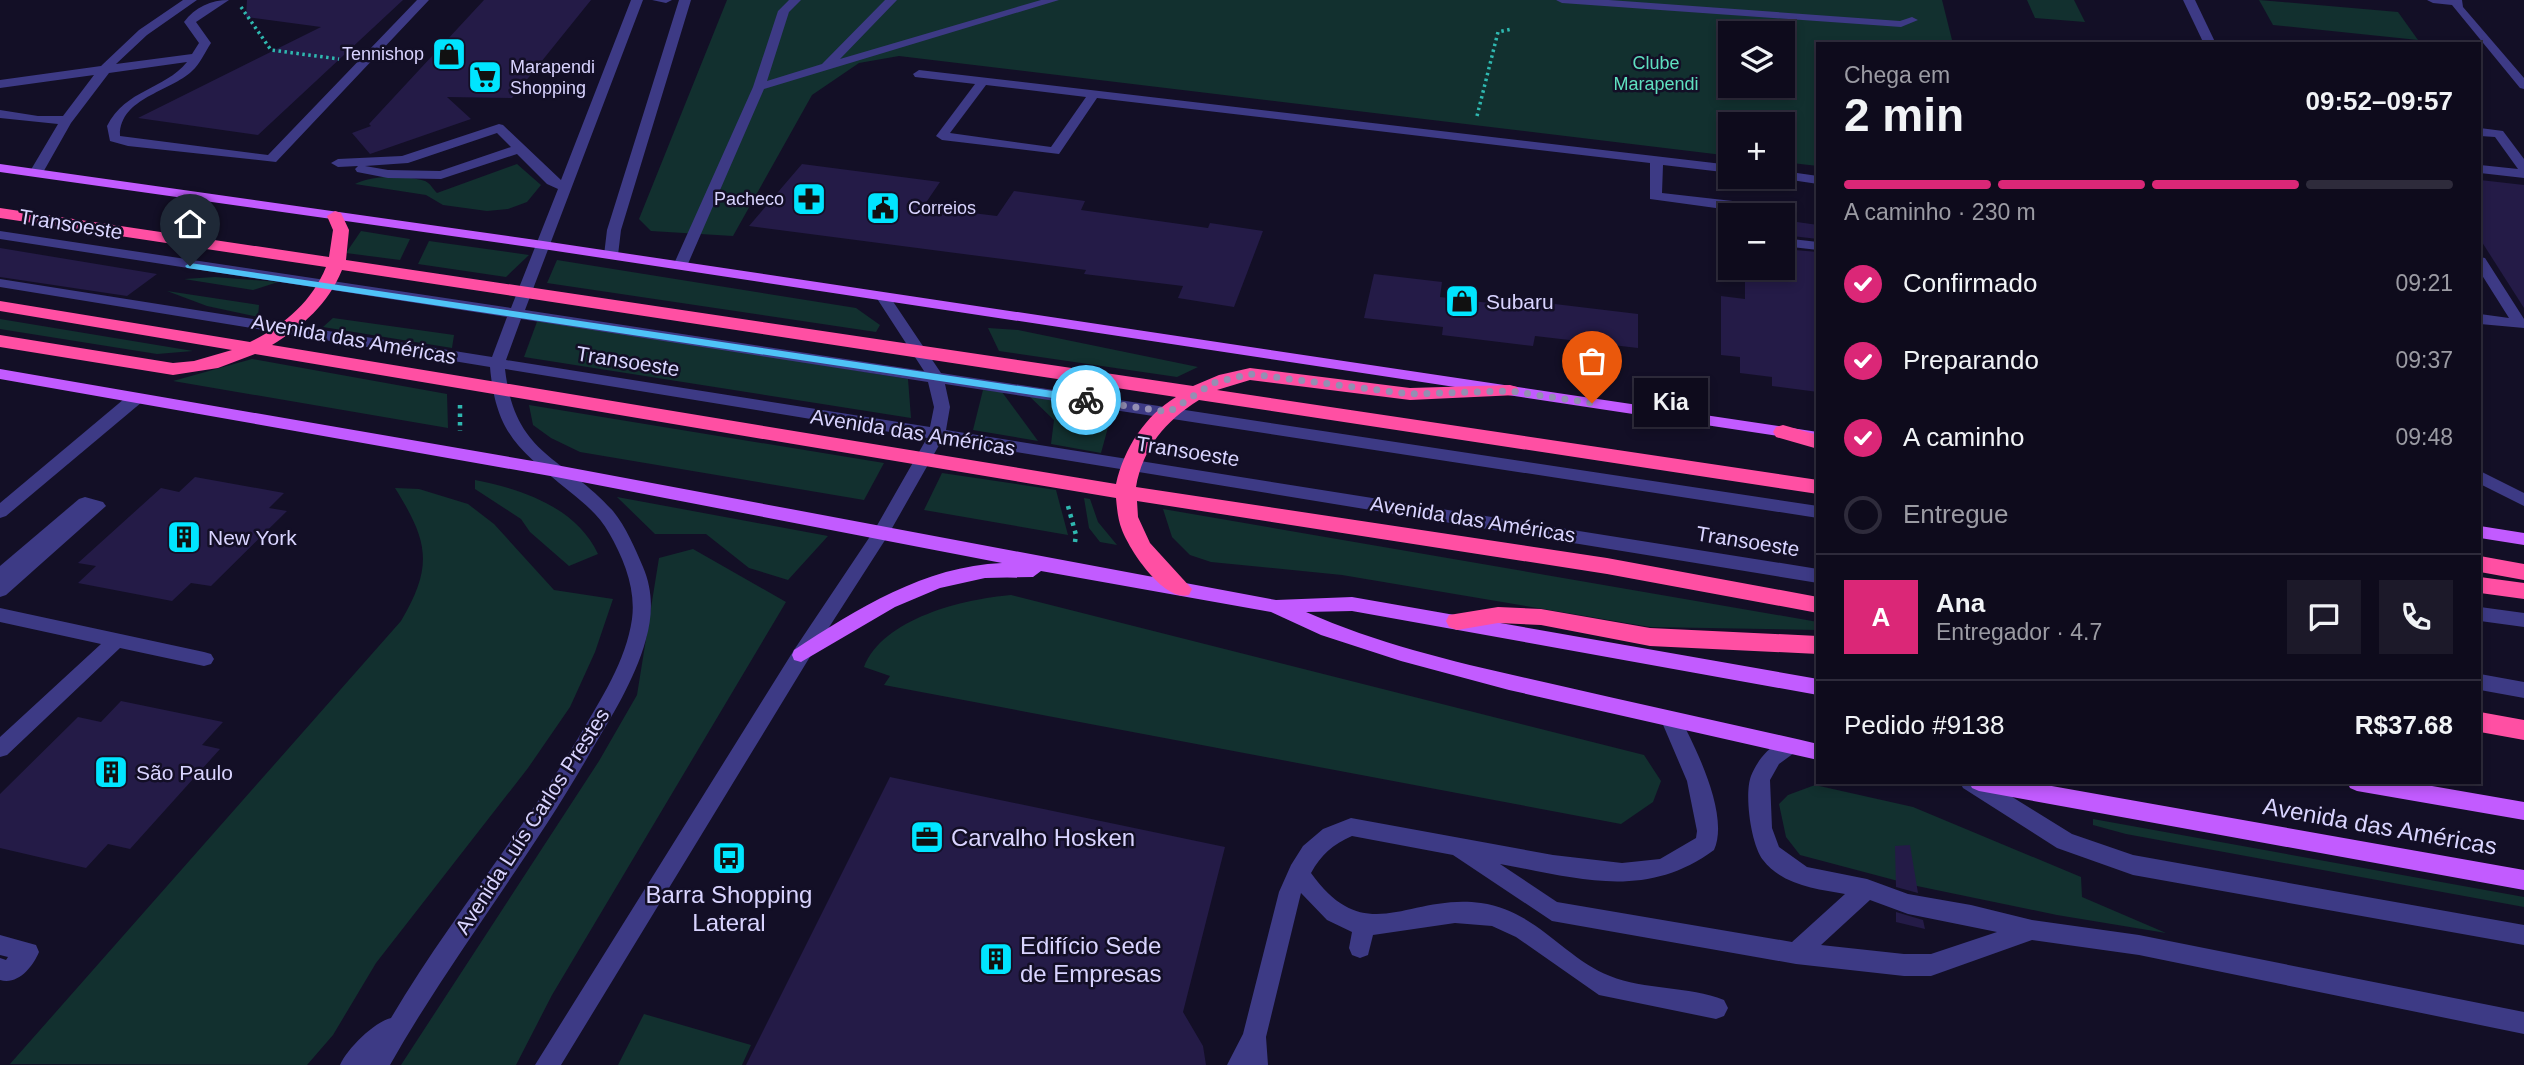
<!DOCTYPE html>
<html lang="pt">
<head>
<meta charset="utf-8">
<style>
  :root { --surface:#0e0b1c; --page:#1c1929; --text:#f1f3f6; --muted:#9b9ba3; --line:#2e2b3b; --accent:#db2777 }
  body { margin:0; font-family:Helvetica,sans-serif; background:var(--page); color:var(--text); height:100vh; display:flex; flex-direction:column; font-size:26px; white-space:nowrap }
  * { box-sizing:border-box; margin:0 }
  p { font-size:23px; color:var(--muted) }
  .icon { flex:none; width:38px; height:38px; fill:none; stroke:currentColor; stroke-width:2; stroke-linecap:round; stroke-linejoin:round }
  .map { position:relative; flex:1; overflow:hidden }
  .drawer { position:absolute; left:1816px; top:42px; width:665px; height:742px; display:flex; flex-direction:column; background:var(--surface); border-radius:0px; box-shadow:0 4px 10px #0003,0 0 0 2px var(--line) }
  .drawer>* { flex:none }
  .fabs { position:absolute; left:1718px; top:21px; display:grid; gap:14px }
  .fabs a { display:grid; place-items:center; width:77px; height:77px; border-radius:0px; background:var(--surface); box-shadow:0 4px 10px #0003,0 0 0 2px var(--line); font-size:35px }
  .pin { position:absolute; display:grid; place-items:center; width:60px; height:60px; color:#fff; margin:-72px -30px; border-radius:50% 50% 50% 0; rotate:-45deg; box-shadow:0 0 7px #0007 }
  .pin .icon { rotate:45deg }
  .courier { position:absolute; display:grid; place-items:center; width:70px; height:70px; margin:-35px; border:5px solid #4fc3f7; border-radius:50%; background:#fff; color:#222; box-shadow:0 2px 9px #0007 }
  .bubble { position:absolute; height:49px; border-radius:0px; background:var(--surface); box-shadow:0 4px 10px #0003,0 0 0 2px var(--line); font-size:23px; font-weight:700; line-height:49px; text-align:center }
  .summary em { font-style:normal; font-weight:700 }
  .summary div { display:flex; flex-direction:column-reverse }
  .summary { display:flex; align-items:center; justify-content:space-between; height:119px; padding:0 28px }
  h1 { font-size:46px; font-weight:700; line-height:52px }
  .bar { display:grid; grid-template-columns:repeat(4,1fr); gap:10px 7px; align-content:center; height:84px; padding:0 28px }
  .bar i { height:9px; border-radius:5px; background:var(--line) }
  .bar .active { background:var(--accent) }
  .bar p { grid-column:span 4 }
  .line { display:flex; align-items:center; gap:18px; padding:0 28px; border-top:2px solid var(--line) }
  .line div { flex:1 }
  .round { display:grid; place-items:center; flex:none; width:74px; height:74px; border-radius:0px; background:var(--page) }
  ol { padding:0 28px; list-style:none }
  li { display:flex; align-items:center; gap:21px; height:77px }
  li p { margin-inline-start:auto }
  li .icon { padding:7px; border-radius:50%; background:var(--accent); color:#fff; stroke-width:4 }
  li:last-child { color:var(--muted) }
  li i { width:38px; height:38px; border:4px solid var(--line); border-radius:50% }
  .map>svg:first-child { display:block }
  .green { fill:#12302f; fill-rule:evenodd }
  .building { fill:#241b47 }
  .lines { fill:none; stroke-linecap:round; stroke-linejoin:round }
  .path-far1 { stroke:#2fb8b0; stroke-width:3.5; stroke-dasharray:2.5 3.5; stroke-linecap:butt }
  .path { stroke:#2fb8b0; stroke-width:4.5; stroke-dasharray:3.5 5; stroke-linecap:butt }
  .minor { fill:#3d3a85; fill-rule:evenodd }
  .major { fill:#c25bff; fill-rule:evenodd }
  .highway { fill:#ff4fa3; fill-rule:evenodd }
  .route { fill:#4fc3f7 }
  .done { stroke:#948fb3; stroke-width:7; stroke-dasharray:0 12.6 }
  .labels { text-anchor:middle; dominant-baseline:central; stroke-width:5; stroke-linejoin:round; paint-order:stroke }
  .far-poi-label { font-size:18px; fill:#d9d4ff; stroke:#130f26; text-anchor:end }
  .far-park-label { font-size:18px; fill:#5fe0c0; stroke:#130f26 }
  .street-label { font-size:21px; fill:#d9d4ff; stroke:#130f26 }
  .poi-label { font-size:21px; fill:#d9d4ff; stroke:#130f26; text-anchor:start }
  .near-street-label { font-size:24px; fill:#d9d4ff; stroke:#130f26 }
  .near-poi-label { font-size:24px; fill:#d9d4ff; stroke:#130f26; text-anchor:start }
</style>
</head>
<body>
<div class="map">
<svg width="2524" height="1065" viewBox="0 0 2524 1065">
  <rect width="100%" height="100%" fill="#130f26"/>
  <g class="green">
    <path d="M727,0H1942L1953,44H1818V166L1783,162V124H1731V156L899,56L859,63L812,95L733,236L651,231L639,219ZM1731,33H1783V86H1731Z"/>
    <polygon points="2027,0 2074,0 2085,22 2035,18"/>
    <polygon points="2259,0 2398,12 2418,40 2273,25"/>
    <path d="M517,164L541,185L527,202L508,209L487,211L443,205L426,195L355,184C373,175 405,175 425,181C430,183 433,189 437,193Z"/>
    <polygon points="361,231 410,239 400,260 346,253"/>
    <polygon points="429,241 529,255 506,277 418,264"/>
    <polygon points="557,260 856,308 880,325 876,332 547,283"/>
    <polygon points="215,277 278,282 253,290 184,279"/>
    <polygon points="167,291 259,305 258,317 207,306"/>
    <polygon points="333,318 454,335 452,348 323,327"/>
    <polygon points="0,319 193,351 157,354 0,329"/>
    <polygon points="538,319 908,379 911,418 524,357"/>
    <polygon points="988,328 1018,330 1198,367 1177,377 999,351"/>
    <polygon points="252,359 447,394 448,428 173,381"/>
    <polygon points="983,390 1002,392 1038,441 973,430"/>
    <polygon points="1027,394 1113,409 1101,453 1051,444 1054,420"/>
    <polygon points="529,405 884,463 864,500 580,452 551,438 533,425"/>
    <polygon points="942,473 1056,490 1068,535 924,510"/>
    <path d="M475,480C522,489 577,508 598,554L569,566L530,532L521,519L475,489Z"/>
    <path d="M395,488L419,489L468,504L494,524L554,590L613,599L595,652L570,707L528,768L376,963L333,1035L307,1065L10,1064L401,621C434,565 428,541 395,488Z"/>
    <polygon points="617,497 828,536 788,580 749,568 706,534 655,534"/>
    <polygon points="1084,498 1090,499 1098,522 1117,545 1100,542 1089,528"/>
    <polygon points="1163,509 1818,622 1818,630 1650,627 1342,575 1211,562 1190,555 1172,537"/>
    <polygon points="693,549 786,602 552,995 516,1065 401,1065 599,761 637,695 659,558"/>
    <path d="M1011,595L1644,755L1661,781L1653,802L1621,824L884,685L890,676L864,667C883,618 964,599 1011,595Z"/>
    <polygon points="1815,785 1913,807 2081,877 2082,897 2166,933 2057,915 1917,886 1800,855 1786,837 1779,804 1788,795"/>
    <polygon points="2093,819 2524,897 2524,907 2126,834 2093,825"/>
    <polygon points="644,1014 751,1045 742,1065 618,1065"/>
  </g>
  <g class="building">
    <polygon points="247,0 403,0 258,135 138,118 321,27 246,17"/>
    <polygon points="484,0 591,0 512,98 447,97 471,119 370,154 352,133 371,126 369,124"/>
    <polygon points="802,164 940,182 923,207 997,216 1014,191 1085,201 1081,210 1208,228 1210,223 1263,231 1234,307 1178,298 1183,286 1084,274 1086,270 749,226"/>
    <polygon points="2480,180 2524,185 2524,308 2480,239"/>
    <polygon points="1783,220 1818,225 1818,239 1783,235"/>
    <polygon points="0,248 157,274 127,296 0,277"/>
    <polygon points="1783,249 1818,252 1818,392 1772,386 1772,377 1740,373 1740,357 1721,355 1721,296 1745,299 1745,268 1783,268"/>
    <polygon points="1374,274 1442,282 1440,297 1538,309 1538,302 1638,314 1638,348 1535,336 1533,346 1442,335 1443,327 1364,318"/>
    <polygon points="195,477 284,493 269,508 287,511 211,586 191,583 172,601 78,583 96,566 78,563 161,488 179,492"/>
    <polygon points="121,701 223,722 202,745 220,749 130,849 108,844 86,868 0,848 0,794 78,717 101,722"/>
    <polygon points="890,777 1225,847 1183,1012 1203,1046 1206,1065 746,1065"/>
    <polygon points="1910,845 1918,893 1896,887 1895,846"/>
    <polygon points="1896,912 1923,920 1925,929 1896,922"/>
  </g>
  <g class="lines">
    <g class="path-far1">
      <polyline points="241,7 271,50 339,59"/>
      <polyline points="1477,116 1498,32 1512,29"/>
    </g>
    <g class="path">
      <polyline points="460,405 460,431"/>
      <polyline points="1068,506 1076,535 1075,542"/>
    </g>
    <g class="minor">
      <path d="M183,0H197L147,35L116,64L192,54L199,43L184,22C195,7 211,0 229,0L196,22L211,43C205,52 200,64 192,71C170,92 119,98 120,136L268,155L417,0H429L276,162L128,146L110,141L107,126C126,89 164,90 187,62L109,73L71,123L41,176H31L29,173L58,124L0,118V110L38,116H63L94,75L0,88V80L101,66L139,30Z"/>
      <path d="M631,0H643L525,310L924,371L876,297L883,293L888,294L941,373L1818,506V518L945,384L950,407L946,430L1818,569V583L942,440L887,537L808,660L561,1065H535L794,650L875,529L927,438L505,369C515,457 563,455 613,511C626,527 635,548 643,567C653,590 653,615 646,639C635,680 611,717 590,753C529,860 451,957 390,1065H340C347,1049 374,1022 391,1018C449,920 522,833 580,735C601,699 626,661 632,619C636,589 624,559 609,533C600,516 584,503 569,491C520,450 496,435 490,367L0,287V279L492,357L507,317L0,239V231L511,308L558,189L547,184L517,154L441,179L388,178L357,172L355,169L358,166L338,167L331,163L338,159L402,156L499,124L503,125L561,180ZM497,133L511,147L440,171L388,170L365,166L408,163ZM521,319L928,382L934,407L930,427L506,360Z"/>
      <polygon points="652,0 672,0 666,3"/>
      <polygon points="679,0 691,0 621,230 618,255 616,258 606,258 604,255 607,230"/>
      <polygon points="789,0 801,0 789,12 767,81 822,64 885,0 897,0 840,59 1041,0 1059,0 764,89 687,266 685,269 675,269 673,266 753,87 778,11"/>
      <polygon points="1556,0 1609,0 1900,21 1912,17 1918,20 1901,27 1562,3"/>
      <polygon points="2183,0 2195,0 2216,44 2204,44"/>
      <polygon points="2427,0 2462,0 2463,7 2524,78 2524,89 2520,88 2452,5 2433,3"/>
      <path d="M919,70L1731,165V173L1663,165L1662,193L1759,204L1764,205L1767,215L1650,199V163L1097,98L1059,154L942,140L936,136L975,84L915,77L913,74ZM986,85L1086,97L1051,147L950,133Z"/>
      <polygon points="2480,128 2503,131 2524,159 2524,178 2480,173 2480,165 2518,169 2495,137 2480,136"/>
      <polygon points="1783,171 1818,176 1818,184 1778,178 1783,177"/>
      <polygon points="1783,238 1818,242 1818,250 1783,246"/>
      <polygon points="2480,257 2485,258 2524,319 2524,328 2480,324 2480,314 2509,318 2480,272"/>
      <polygon points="136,393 144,398 142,402 6,516 0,518 0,503 130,394"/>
      <polygon points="2480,471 2524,493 2524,506 2480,484"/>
      <polygon points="85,497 103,502 106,506 6,595 0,597 0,566 79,499"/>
      <polygon points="2480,607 2524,613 2524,627 2480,621"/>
      <polygon points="0,608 204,652 211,654 214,659 211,664 204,666 120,648 7,755 0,757 0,737 101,644 0,622"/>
      <polygon points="2480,674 2524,682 2524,698 2480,690"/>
      <path d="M1671,712L1678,714C1695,746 1730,815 1714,850C1645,901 1577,878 1500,864L1557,902L1792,942L1845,894C1817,889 1782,885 1763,860C1751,845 1744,794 1751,776C1758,759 1770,745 1787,739L1794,741L1797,747L1794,753L1779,764L1770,780L1772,828L1779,847L1807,867L1867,879L1908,894L1971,905L2032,920L2139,935L2524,1012V1034L2139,955L2032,940L1931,976H1904L1796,964L1552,921L1453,855L1352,836C1333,844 1321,855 1311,873C1366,950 1408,893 1481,903C1537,911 1564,958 1610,976C1644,990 1689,986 1724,1000L1728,1008L1724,1016L1716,1019L1599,995L1516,937L1492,926L1455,923L1373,935L1368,955L1360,958L1352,955L1349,948L1352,932L1327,920L1301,893L1266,1037L1268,1065H1227L1243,1034L1279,892L1291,865L1303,846L1323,829L1351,818L1553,855L1622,863L1660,859L1696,838L1697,831L1687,781L1661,720L1664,714ZM1870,900L1908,914L1997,932L1931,954H1904L1821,945Z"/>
      <polygon points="1960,782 1988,782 2072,834 2133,855 2524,925 2524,945 2133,875 2057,848 1963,788"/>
      <path d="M0,935L36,945L39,952C32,968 18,985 0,980V958L6,960L8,957L0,955Z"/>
    </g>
    <g class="major">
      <polygon points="0,164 543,241 1818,432 1818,442 543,249 0,172"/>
      <path d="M0,369L556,465L1276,600L1352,597L1818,679V695L1352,611L1306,612C1385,647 1472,666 1557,685C1644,705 1731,724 1818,744V760L1509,690L1401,661L1321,635L1271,612L1041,571L1033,577L985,578L940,588L895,607L801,662L794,660L792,655L794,650C857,609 925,566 1002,563L556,477L0,379Z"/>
      <polygon points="2480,526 2524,533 2524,545 2480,538"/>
      <polygon points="1969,782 2029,782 2524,870 2524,890 1979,791 1972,788"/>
      <polygon points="2347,782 2409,782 2524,802 2524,820 2357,791 2350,788"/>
    </g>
    <g class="highway">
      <path d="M0,208L329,257L333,230L327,216L335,211L341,213L349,230L346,260L1193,386L1219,375L1250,368L1410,388L1510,385L1517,387L1519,391L1517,395L1410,400L1250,380L1217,390L1818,480V494L1199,400C1165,421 1143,448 1136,487L1607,558L1818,597V613L1607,574L1137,501L1138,517L1150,543L1192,589L1189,595C1164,602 1130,551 1122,530C1118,520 1117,509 1116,498L255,354L218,368L173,375L0,347V335L173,363L194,361L232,350L0,311V301L250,342C283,326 312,302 326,267L0,218ZM342,270L1176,397C1145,416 1124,448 1116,484L272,345C303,326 328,304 342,270Z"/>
      <polygon points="1783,425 1818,435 1818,449 1776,437 1773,432 1776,427"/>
      <polygon points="2480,556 2524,564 2524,580 2480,572"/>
      <polygon points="2480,577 2524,583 2524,599 2480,593"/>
      <polygon points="1498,607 1541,609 1650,628 1818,636 1818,654 1650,646 1541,625 1498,623 1457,630 1449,627 1446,621 1449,615"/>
      <polygon points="2480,712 2524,720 2524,740 2480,732"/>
    </g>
  </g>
  <polygon class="route" points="190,263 1086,396 1092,400 1086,403 187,268 185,266"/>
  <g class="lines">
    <polyline class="done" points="1086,400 1169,412 1213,383 1250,374 1410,394 1510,391 1592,403"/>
  </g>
  <defs>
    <g id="shop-square" transform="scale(1.75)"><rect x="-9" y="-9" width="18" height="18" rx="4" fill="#00e5ff" stroke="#130f26"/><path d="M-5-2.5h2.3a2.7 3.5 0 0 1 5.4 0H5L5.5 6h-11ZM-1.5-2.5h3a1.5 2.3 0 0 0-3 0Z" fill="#111"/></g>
    <g id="supermarket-square" transform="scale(1.75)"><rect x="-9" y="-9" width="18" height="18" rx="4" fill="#00e5ff" stroke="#130f26"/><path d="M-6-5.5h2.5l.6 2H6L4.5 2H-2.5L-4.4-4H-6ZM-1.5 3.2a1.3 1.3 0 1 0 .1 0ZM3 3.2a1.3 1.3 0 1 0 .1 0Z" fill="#111"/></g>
    <g id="pharmacy-square" transform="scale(1.75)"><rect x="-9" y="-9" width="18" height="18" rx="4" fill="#00e5ff" stroke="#130f26"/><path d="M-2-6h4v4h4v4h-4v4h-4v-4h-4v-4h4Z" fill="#111"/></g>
    <g id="civic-square" transform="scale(1.75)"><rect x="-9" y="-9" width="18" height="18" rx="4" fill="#00e5ff" stroke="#130f26"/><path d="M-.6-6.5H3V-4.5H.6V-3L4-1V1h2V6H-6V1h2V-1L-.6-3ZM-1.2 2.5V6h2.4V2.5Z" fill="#111"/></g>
    <g id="building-square" transform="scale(1.75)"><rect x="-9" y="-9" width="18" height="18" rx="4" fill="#00e5ff" stroke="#130f26"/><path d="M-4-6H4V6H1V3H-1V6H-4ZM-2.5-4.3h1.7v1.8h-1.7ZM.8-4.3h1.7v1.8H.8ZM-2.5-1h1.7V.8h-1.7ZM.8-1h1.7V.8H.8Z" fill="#111"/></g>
    <g id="office-square" transform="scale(1.75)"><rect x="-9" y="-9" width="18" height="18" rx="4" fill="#00e5ff" stroke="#130f26"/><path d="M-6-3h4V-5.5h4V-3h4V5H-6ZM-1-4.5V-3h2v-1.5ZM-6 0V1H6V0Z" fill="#111"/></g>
    <g id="bus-square" transform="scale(1.75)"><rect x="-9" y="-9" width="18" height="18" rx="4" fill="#00e5ff" stroke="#130f26"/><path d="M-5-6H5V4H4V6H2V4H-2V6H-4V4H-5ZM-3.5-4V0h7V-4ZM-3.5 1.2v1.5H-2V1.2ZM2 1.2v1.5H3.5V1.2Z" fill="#111"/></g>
  </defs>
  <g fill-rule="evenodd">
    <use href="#shop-square" x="449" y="54"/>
    <use href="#supermarket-square" x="485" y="77"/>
    <use href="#pharmacy-square" x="809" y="199"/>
    <use href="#civic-square" x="883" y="208"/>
    <use href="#shop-square" x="1462" y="301"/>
    <use href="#building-square" x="184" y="537"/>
    <use href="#building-square" x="111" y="772"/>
    <use href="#office-square" x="927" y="837"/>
    <use href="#bus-square" x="729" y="858"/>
    <use href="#building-square" x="996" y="959"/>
  </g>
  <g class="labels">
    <g class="far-poi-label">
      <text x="424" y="54">Tennishop</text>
      <text x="510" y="67" text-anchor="start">Marapendi<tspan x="510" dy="21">Shopping</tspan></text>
      <text x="784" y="199">Pacheco</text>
      <text x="908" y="208" text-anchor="start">Correios</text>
    </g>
    <g class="far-park-label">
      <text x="1656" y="63">Clube<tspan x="1656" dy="21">Marapendi</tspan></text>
    </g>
    <g class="street-label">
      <text transform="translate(71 224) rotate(9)">Transoeste</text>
      <text transform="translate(354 339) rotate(10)">Avenida das Américas</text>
      <text transform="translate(628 361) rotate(9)">Transoeste</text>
      <text transform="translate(913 432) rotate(9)">Avenida das Américas</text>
      <text transform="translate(1188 451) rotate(9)">Transoeste</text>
      <text transform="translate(1473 519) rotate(9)">Avenida das Américas</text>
      <text transform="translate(1748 541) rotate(9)">Transoeste</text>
      <text transform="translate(532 821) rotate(-57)">Avenida Luís Carlos Prestes</text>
    </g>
    <g class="poi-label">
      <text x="1486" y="301">Subaru</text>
      <text x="208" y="537">New York</text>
      <text x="136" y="772">São Paulo</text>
    </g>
    <g class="near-street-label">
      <text transform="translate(2380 826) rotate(10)">Avenida das Américas</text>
    </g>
    <g class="near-poi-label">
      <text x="951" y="837">Carvalho Hosken</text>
      <text x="729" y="894" text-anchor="middle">Barra Shopping<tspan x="729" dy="28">Lateral</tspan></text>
      <text x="1020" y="945">Edifício Sede<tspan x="1020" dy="28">de Empresas</tspan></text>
    </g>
  </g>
</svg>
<div class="fabs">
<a><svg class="icon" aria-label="layers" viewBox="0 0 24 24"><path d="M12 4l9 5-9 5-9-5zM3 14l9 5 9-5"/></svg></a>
<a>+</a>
<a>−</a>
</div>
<div class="pin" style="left:1592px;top:403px;background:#ea580c"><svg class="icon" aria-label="bag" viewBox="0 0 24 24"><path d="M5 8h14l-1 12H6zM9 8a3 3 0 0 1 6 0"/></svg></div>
<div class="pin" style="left:190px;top:266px;background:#1f2937"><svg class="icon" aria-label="home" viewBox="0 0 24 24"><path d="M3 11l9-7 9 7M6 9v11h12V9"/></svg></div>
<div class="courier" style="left:1086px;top:400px"><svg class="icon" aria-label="bike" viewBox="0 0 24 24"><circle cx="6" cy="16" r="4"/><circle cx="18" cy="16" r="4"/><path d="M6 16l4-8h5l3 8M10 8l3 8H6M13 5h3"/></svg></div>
<div class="bubble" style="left:1634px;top:378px;width:74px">Kia</div>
<section class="drawer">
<div class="summary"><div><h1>2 min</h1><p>Chega em</p></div><em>09:52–09:57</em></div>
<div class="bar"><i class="active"></i><i class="active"></i><i class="active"></i><i></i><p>A caminho · 230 m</p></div>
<ol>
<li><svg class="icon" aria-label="check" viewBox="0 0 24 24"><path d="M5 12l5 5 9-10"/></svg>Confirmado<p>09:21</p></li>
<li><svg class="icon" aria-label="check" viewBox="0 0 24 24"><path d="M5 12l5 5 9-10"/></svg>Preparando<p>09:37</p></li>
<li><svg class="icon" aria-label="check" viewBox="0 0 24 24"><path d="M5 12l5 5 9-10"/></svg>A caminho<p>09:48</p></li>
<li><i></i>Entregue</li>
</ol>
<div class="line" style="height:126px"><b class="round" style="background:var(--accent);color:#fff">A</b><div><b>Ana</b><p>Entregador · 4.7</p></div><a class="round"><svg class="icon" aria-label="chat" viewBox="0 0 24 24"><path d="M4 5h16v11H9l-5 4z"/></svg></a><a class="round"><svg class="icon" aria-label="phone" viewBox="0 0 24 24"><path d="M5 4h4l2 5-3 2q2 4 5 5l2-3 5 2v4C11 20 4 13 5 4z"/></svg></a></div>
<div class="line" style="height:91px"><div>Pedido #9138</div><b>R$37.68</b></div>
</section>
</div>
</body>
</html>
